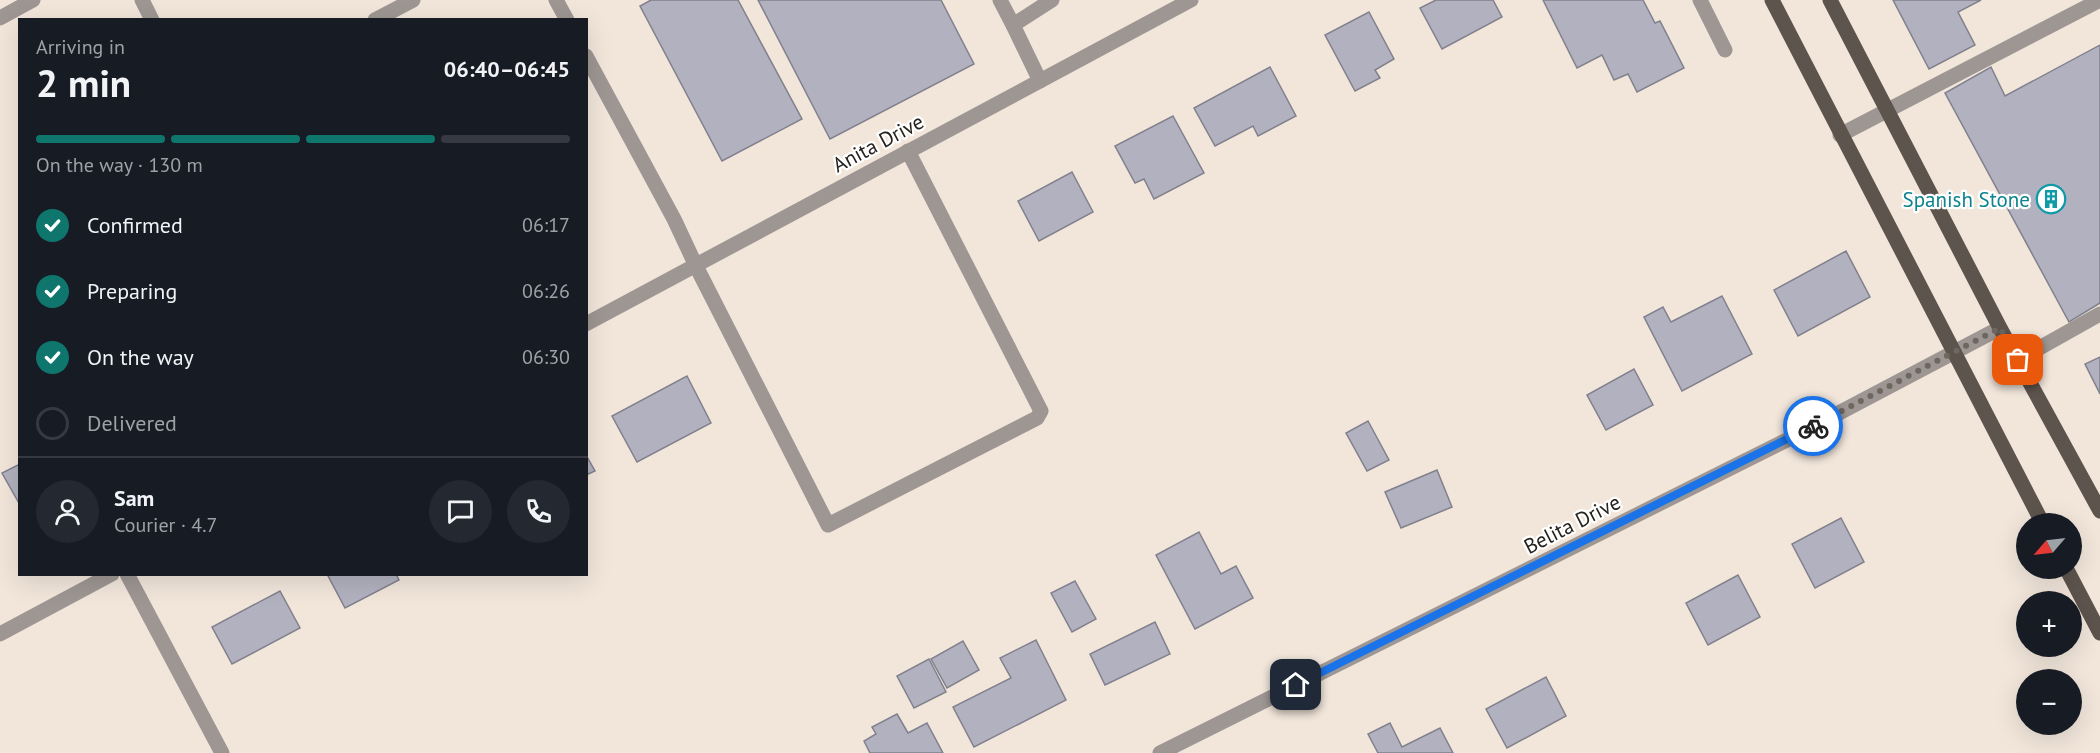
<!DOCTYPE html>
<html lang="en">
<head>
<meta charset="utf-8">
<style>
  :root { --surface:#171b24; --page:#242831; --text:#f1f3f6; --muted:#9ea1a6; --line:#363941; --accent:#0f766e }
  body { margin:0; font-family:"PT Sans",sans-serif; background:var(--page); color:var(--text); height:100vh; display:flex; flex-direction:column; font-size:22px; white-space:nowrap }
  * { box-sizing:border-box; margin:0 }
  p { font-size:20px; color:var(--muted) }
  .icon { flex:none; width:33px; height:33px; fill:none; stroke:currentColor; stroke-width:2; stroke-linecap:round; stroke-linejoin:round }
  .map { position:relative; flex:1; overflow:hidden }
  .side { position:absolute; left:18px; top:18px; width:570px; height:558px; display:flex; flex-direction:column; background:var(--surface); border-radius:0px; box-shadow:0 6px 24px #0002 }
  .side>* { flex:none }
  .needle { width:39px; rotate:242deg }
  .controls { position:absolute; left:2016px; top:513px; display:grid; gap:12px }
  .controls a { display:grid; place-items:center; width:66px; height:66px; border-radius:50%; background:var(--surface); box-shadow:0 6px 24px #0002; font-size:30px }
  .pin { position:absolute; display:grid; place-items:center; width:51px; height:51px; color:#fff; margin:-26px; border-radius:12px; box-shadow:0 3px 9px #0006 }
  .courier { position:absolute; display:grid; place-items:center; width:60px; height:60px; margin:-30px; border:4px solid #1a73e8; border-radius:50%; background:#fff; color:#222; box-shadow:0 2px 8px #0007 }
  .head em { font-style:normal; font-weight:600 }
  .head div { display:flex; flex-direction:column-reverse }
  .head { display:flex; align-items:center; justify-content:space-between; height:102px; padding:0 18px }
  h1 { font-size:39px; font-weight:600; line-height:45px }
  .bar { display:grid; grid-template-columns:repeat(4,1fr); gap:9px 6px; align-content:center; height:72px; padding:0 18px }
  .bar i { height:8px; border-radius:4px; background:var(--line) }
  .bar .on { background:var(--accent) }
  .bar p { grid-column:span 4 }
  .line { display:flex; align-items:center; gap:15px; padding:0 18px; border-top:2px solid var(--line) }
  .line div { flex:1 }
  .round { display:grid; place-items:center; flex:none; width:63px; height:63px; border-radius:32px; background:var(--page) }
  ol { padding:0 18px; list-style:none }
  li { display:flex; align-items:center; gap:18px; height:66px }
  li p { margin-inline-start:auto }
  li .icon { padding:6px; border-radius:50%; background:var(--accent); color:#fff; stroke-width:4 }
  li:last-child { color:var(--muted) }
  li i { width:33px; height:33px; border:3px solid var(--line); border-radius:50% }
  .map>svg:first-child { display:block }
  .building { fill:#b2b1bf; stroke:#81808d; stroke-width:1.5 }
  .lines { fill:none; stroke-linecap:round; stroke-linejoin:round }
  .minor { stroke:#9d9693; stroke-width:15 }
  .major { stroke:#5e544e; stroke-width:15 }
  .done { stroke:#6d6760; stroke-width:6; stroke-dasharray:0 10.8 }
  .route { stroke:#1a73e8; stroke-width:8 }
  .labels { text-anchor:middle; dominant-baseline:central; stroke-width:4.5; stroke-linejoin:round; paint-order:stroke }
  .street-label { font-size:21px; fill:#26221e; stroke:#fff }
  .culture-label { font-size:21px; fill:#0d838f; stroke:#fff; text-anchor:end }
</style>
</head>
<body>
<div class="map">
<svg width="2100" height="753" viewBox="0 0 2100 753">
  <rect width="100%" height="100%" fill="#f2e6db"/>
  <g class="building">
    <polygon points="651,0 738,0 802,119 722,161 640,6"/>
    <polygon points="758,0 941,0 974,64 830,139"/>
    <polygon points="1436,0 1493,0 1502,17 1442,49 1420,8"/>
    <polygon points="1543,0 1643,0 1655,23 1660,21 1684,68 1637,92 1628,74 1614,80 1602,55 1577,68"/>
    <polygon points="1893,0 1981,0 1958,12 1975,45 1929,69"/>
    <polygon points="1369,12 1394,59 1375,70 1380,78 1355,91 1325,35"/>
    <polygon points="2100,45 2100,303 2069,322 1945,93 1991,67 2005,96"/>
    <polygon points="1270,67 1296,116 1258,136 1253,126 1215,146 1194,108"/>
    <polygon points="1173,116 1204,173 1154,199 1144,179 1135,183 1115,146"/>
    <polygon points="1072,172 1093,212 1039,241 1018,201"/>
    <polygon points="1846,251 1870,297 1798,336 1774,290"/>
    <polygon points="1722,296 1752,354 1682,391 1644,317 1663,307 1671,322"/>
    <polygon points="2100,357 2100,394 2085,364"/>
    <polygon points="1634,369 1653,405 1606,430 1587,395"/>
    <polygon points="687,376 711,423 637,462 612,416"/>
    <polygon points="1368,421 1389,460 1367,471 1346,433"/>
    <polygon points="586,455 595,471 586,475"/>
    <polygon points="20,464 20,505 2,473"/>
    <polygon points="1437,470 1452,507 1401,528 1385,492"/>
    <polygon points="1841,518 1864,562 1815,588 1792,544"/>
    <polygon points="1199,532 1221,574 1236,566 1253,598 1195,629 1156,555"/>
    <polygon points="327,574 396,574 399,580 345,608"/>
    <polygon points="1738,575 1760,617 1708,645 1686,603"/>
    <polygon points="1075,581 1096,619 1072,632 1051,593"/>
    <polygon points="280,591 300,628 232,664 212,627"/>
    <polygon points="1155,622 1170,654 1105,685 1090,654"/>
    <polygon points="1036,640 1066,700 974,747 953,707 1011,678 1000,658"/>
    <polygon points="963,641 979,670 947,688 931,659"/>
    <polygon points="929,659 946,692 914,708 897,676"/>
    <polygon points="1546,677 1566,716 1507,748 1486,709"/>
    <polygon points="897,714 908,733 927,723 943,753 870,753 864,741 876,734 872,727"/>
    <polygon points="1390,723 1402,747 1440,728 1453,753 1378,753 1368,734"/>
  </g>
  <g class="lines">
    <g class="minor">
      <polyline points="142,0 152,20"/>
      <polyline points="556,0 567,20"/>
      <polyline points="1000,0 1013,25"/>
      <polyline points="1700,0 1725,50"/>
      <polyline points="0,18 33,0"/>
      <polyline points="375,20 413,0"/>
      <polyline points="586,56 674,219 696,266 828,525 1037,418 1041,411 908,151"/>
      <polyline points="1040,81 1013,25 1052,0"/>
      <polyline points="1840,135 2100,0"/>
      <polyline points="586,324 1191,0"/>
      <polyline points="2018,360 2100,314"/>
      <polyline points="127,574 222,753"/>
      <polyline points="0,634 112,574"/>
      <polyline points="1160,753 1799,434 2000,328"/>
    </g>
    <g class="major">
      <polyline points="1772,0 2043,524"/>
      <polyline points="1830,0 2000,328 2100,511"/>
      <polyline points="2066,568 2100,633"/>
    </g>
  </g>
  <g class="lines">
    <polyline class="done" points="1813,426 2000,328 2018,360"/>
    <polyline class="route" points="1296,685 1813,426"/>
  </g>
  <defs>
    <g id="building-ring" transform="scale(1.5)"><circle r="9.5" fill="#fff" stroke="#0f9aa8" stroke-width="1.5"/><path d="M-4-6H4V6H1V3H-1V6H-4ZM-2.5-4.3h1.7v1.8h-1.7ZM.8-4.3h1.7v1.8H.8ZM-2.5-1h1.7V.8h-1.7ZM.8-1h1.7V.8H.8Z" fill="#0f9aa8"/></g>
  </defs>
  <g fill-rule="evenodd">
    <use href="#building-ring" x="2051" y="199"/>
  </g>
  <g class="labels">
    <g class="street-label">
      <text transform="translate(878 143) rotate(-28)">Anita Drive</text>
      <text transform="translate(1572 524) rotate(-27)">Belita Drive</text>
    </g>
    <g class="culture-label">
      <text x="2030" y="199">Spanish Stone</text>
    </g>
  </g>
</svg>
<div class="controls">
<a><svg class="needle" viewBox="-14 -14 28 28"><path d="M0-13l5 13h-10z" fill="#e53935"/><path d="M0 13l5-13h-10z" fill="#9ea1a6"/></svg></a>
<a>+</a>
<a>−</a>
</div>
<div class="pin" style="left:2018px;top:360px;background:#ea580c"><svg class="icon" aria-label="bag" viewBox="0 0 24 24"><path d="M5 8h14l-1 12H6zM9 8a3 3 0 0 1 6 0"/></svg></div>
<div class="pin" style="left:1296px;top:685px;background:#1f2937"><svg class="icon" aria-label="home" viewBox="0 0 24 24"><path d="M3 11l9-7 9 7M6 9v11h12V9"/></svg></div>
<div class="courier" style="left:1813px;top:426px"><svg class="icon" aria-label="bike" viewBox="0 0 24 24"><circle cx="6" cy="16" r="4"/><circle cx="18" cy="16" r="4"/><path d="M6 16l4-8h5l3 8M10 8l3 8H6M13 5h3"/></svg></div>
<section class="side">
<div class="head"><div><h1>2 min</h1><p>Arriving in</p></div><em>06:40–06:45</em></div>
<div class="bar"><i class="on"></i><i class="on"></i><i class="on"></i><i></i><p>On the way · 130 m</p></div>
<ol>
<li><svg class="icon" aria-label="check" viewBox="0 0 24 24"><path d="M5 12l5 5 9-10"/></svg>Confirmed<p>06:17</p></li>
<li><svg class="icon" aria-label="check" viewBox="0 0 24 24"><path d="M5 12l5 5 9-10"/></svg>Preparing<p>06:26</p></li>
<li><svg class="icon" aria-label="check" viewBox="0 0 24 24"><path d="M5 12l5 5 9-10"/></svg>On the way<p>06:30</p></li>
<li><i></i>Delivered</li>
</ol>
<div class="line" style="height:108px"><a class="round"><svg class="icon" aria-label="person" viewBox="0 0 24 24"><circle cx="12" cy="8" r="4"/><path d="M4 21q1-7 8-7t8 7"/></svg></a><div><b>Sam</b><p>Courier · 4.7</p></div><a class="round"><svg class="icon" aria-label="chat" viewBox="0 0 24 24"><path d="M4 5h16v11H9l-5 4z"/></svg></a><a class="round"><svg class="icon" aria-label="phone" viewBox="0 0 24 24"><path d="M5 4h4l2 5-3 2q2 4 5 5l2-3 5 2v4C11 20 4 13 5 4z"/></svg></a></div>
</section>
</div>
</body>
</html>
